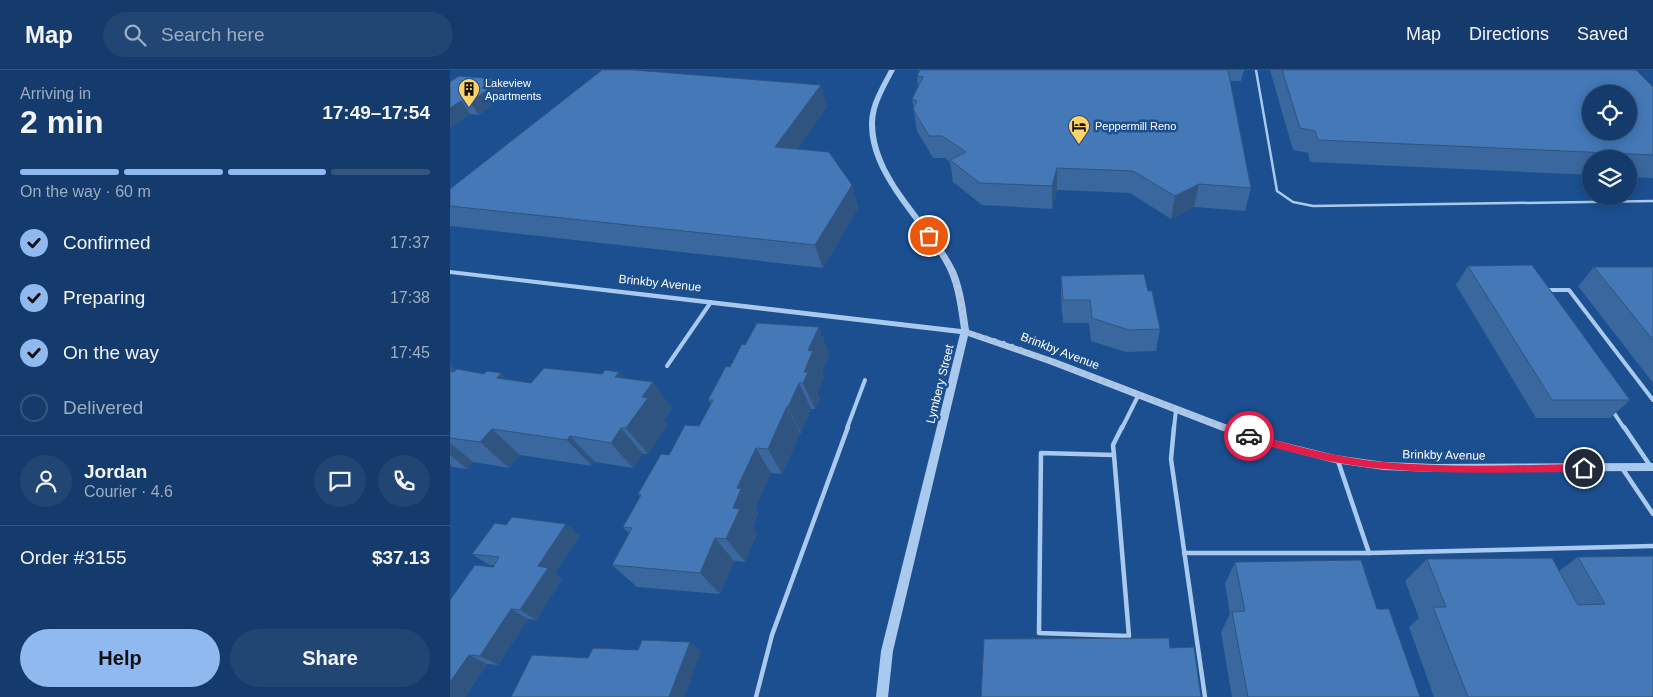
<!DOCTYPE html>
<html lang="en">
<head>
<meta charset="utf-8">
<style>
  :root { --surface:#143b6b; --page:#214673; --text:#f1f3f6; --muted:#9dadc1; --line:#33557e; --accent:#90b9f0 }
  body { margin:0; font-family:Arial,sans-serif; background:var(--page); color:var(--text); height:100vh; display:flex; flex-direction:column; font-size:19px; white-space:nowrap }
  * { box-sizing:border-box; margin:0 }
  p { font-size:16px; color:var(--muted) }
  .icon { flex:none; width:28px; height:28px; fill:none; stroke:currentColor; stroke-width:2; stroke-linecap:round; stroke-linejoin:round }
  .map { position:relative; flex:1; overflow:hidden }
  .panel { display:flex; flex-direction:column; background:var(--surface); width:450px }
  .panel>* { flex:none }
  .buttons { position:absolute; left:1132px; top:15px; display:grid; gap:10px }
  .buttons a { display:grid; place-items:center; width:55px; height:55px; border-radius:50%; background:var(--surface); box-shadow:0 2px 12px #0003,0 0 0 1px var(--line); font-size:25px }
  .pin { position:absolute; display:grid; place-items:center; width:42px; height:42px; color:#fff; margin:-21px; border:2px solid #fff; border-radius:50%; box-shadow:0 1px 5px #0007 }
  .courier { position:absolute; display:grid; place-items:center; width:50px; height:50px; margin:-25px; border:4px solid #e11d48; border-radius:50%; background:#fff; color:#222; box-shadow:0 1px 6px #0007 }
  .headline em { font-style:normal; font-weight:600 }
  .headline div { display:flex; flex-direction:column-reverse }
  .headline { display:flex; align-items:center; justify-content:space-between; height:85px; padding:0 20px }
  h1 { font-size:32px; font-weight:600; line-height:38px }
  .bar { display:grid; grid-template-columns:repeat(4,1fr); gap:8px 5px; align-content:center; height:60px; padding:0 20px }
  .bar i { height:6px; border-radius:4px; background:var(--line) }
  .bar .active { background:var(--accent) }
  .bar p { grid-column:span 4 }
  .line { display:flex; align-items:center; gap:12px; padding:0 20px; border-top:1px solid var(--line) }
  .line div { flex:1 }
  .round { display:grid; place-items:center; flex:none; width:52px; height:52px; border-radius:26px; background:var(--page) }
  ol { padding:0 20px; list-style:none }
  li { display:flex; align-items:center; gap:15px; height:55px }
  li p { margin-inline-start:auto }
  li .icon { padding:5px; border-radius:50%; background:var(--accent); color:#111; stroke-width:4 }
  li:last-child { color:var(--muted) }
  li i { width:28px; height:28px; border:2px solid var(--line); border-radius:50% }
  .button { display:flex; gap:10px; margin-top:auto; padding:10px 20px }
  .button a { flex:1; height:58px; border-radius:30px; background:var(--accent); color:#111; font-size:20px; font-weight:600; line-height:58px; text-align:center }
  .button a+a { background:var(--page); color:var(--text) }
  header { display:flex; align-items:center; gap:30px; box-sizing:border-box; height:70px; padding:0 25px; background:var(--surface); border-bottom:1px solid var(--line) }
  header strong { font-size:24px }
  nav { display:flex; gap:28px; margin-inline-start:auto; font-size:18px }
  .search { width:350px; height:45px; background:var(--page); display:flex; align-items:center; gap:12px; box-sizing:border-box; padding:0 18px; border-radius:28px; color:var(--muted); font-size:19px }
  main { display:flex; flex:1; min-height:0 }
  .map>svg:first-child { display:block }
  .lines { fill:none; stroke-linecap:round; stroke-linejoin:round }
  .service-far2 { stroke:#a9c9ee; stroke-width:2.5 }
  .service-far1 { stroke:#a9c9ee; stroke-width:4 }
  .service { stroke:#a9c9ee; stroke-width:4.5 }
  .tertiary { fill:#a9c9ee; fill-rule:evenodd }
  .wall { fill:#3a679d }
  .shaded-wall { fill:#305480 }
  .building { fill:#4478b7; stroke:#305480; fill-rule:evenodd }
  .route { fill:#e11d48 }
  .done { stroke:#afc1d8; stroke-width:5; stroke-dasharray:0 9 }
  .labels { text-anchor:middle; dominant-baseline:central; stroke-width:5; stroke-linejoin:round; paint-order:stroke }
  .far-poi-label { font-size:11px; fill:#fff; stroke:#1b4f8f; text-anchor:start }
  .street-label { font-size:12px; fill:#fff; stroke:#1b4f8f }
</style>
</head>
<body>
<header>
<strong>Map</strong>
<div class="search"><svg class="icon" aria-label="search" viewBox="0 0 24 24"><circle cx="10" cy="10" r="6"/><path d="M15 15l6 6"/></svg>Search here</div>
<nav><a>Map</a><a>Directions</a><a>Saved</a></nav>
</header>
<main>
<section class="panel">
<div class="headline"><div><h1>2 min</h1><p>Arriving in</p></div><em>17:49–17:54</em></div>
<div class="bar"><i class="active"></i><i class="active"></i><i class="active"></i><i></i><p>On the way · 60 m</p></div>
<ol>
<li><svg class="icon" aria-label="check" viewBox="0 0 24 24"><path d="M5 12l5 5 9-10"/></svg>Confirmed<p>17:37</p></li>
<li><svg class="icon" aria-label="check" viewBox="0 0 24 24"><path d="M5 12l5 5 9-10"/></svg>Preparing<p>17:38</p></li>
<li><svg class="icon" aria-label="check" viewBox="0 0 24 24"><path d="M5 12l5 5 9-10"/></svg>On the way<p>17:45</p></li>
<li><i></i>Delivered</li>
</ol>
<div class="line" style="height:90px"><a class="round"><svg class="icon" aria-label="person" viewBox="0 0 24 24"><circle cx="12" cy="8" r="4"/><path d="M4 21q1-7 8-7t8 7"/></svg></a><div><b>Jordan</b><p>Courier · 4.6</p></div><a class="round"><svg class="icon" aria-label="chat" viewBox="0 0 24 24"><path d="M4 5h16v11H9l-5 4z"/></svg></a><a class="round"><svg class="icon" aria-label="phone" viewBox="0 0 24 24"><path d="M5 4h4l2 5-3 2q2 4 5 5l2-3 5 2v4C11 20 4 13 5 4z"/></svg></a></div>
<div class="line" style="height:65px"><div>Order #3155</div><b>$37.13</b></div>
<div class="button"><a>Help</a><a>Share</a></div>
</section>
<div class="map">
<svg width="1203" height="627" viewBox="0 0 1203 627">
  <rect width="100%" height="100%" fill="#1b4f8f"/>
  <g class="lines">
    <polyline class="service-far2" points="806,0 827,121 843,132 863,136 1203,131"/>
    <g class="service-far1">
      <polyline points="1097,220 1119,220 1203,330"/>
      <polyline points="217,296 261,232"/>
      <polyline points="1162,340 1174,358"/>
      <polyline points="397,358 415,310"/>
      <polyline points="672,358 689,324"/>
      <polyline points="724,358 726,340"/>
    </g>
    <g class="service">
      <polyline points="724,357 721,389 755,627"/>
      <polyline points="1174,357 1201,397"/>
      <polygon points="591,383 664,385 679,566 589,563"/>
      <polyline points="664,385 663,375 672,357"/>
      <polyline points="888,391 919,483"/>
      <polyline points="1172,398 1203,444"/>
      <polyline points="734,483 919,483 1203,476"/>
      <polyline points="306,627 322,565 398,357"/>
    </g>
    <path class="tertiary" d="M439,0H445C437,16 425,34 425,53C425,110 483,153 506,201C514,220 516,240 519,260L605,289L775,354L816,368L885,385L934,392L984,394L1203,393V401L984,402L934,400L885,393L816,375L770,360L599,294L518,266L443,581L438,627H426L431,581L510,264L0,204V200L511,259C508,239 506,218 497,199C474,153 418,108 419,53C419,34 431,16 439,0Z"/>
  </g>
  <g class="wall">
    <polygon points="470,0 794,0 791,11 780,11 801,118 795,141 744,137 721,149 680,123 607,120 602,139 532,135 503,112 500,92 495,88 483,88 467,61 462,29 468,17 467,6"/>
    <polygon points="820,0 1186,0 1203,17 1203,108 1179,107 1179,89 1141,89 1141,105 860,92 858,83 843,80"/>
    <polygon points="45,9 53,22 45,28 47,31 29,45 20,44 0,58 0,12"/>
    <polygon points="377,37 347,79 402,115 408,138 373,198 0,156 0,119"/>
    <polygon points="1018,196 1180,330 1160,348 1086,348 1006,215"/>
    <polygon points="1144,197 1203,197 1203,313 1128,216"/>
    <polygon points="611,206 698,221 710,259 706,281 676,282 641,271 639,253 613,253 611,229"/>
    <polygon points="369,257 379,285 372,302 374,308 367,324 370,329 365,339 361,339 351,363 350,363 332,404 321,403 305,439 308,443 303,457 307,463 295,492 284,491 270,524 187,517 162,495 179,463 173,457 190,427 188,424 219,385 249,356 261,334 258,330 295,275"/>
    <polygon points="0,295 6,300 81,313 152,304 169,302 173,308 203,312 222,339 214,350 218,354 198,384 193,384 183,398 145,392 142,396 70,385 59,398 23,392 17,399 2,397 0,395"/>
    <polygon points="116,454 130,466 105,503 112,509 86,550 78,549 48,595 37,594 15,627 0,627 44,495 39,495 22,484 56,455"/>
    <polygon points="1203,486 1203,627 984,627 959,557 969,548 955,511 977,489 1109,501 1128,487"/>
    <polygon points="785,492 927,539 970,627 782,627 771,562 780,544 775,514"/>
  </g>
  <g class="shaded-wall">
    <polygon points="45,9 53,22 45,28 47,31 29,45 20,32 32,18"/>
    <polygon points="371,15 377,37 333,99 325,77"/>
    <polygon points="11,31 20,44 0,58 0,38"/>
    <polygon points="607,98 607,120 602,139 602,116"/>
    <polygon points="749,114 744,137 721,149 725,126"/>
    <polygon points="402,115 408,138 373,198 365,175"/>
    <polygon points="369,257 379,285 372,302 374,308 367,324 370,329 365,339 353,313 354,302 358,280"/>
    <polygon points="0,295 19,313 0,319"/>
    <polygon points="169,302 189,329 165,307"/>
    <polygon points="51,303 77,330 47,308"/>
    <polygon points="203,312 222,339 214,350 218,354 198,384 176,358 192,327"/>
    <polygon points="349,313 361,339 351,363 338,337"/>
    <polygon points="337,336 350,363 332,404 318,379"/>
    <polygon points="171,358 193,384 183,398 161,373"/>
    <polygon points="42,359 70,385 59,398 30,372"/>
    <polygon points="120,366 145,392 142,396 117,370"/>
    <polygon points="0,373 23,392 17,399 0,385"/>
    <polygon points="306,378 321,403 305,439 308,443 303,457 307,463 295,492 276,469 287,418"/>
    <polygon points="116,454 130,466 105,503 112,509 86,550 70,540 88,496"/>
    <polygon points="265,468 284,491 270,524 250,503"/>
    <polygon points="61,539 78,549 48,595 30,586"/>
    <polygon points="240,572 251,581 235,627 219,627"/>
    <polygon points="19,585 37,594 15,627 0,627 0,612"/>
  </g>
  <g class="building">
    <polygon points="152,0 184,0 371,15 325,77 379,82 402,115 365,175 0,136 0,119"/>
    <polygon points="470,0 778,0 801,118 749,114 725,126 683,101 607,98 602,116 530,113 500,90 516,82 492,66 479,66 463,39 467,31 462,29 473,7 467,6"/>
    <path d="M832,0H1186L1203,17V85L868,70L865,61L850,58ZM1141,24H1179V61H1141Z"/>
    <polygon points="9,6 45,9 32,18 39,19 20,32 11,31 0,38 0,12"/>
    <polygon points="1082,195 1180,330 1102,330 1018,196"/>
    <polygon points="1144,197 1203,197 1203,270"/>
    <polygon points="694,204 698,221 702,221 710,259 679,260 642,248 640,230 613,230 611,206"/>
    <polygon points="307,253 369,257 358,280 363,281 354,302 358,302 353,313 349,313 338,337 337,336 318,379 306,378 287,418 291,419 283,438 290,439 276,469 265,468 250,503 162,495 182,458 173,457 191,425 188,424 211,384 219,385 235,355 249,356 263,330 258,330 276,296 280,297 292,274 295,275"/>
    <polygon points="94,298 152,304 155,300 169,302 165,307 203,312 192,327 198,328 176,358 171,358 161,373 120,366 117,370 42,359 30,372 0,368 0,301 4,302 7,299 34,304 37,301 51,303 47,308 81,313"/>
    <polygon points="62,447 116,454 88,496 98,498 70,540 61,539 30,586 19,585 0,612 0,530 25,495 43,497 49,487 22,484 45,453 56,455"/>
    <polygon points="1203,486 1203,627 1018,627 983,537 996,537 977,489 1102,488 1128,535 1155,534 1128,487"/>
    <polygon points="911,490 927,539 939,539 970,627 798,627 782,542 795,541 785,492"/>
    <polygon points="719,568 720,578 744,577 751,627 531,627 534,569"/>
    <polygon points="192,570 240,572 219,627 61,627 82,585 138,588 143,578 188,580"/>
  </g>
  <path class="route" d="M799,363C843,375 887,388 933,392C1000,398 1067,395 1134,394L1139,398L1134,402C1067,402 1000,405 933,399C887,395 840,383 796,369V364Z"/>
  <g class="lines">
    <polyline class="done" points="479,166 498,193 510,222 516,262 559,275 799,366"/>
  </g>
  <defs>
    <g id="building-pin" transform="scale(1.125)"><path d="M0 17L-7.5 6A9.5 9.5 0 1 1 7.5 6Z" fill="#ffd166" stroke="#1b4f8f"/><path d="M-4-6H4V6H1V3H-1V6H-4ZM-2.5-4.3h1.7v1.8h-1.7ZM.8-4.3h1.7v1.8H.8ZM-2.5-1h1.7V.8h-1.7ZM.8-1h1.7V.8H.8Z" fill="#111"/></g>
    <g id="hotel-pin" transform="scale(1.125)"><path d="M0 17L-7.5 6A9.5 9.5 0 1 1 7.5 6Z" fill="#ffd166" stroke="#1b4f8f"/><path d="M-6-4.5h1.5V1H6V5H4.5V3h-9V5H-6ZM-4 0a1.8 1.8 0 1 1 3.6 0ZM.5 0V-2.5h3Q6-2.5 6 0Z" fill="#111"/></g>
  </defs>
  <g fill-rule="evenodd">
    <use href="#building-pin" x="19" y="19"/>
    <use href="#hotel-pin" x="629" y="56"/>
  </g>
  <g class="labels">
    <g class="far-poi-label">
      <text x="35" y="13">Lakeview<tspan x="35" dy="13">Apartments</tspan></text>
      <text x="645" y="56">Peppermill Reno</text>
    </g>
    <g class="street-label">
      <text transform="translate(210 213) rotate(6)">Brinkby Avenue</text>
      <text transform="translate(610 281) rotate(21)">Brinkby Avenue</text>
      <text transform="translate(490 314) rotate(-76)">Lymbery Street</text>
      <text transform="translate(994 385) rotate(1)">Brinkby Avenue</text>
    </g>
  </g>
</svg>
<div class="buttons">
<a><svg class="icon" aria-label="locate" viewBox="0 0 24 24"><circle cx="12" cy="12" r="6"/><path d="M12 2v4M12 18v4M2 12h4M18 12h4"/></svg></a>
<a><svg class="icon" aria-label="layers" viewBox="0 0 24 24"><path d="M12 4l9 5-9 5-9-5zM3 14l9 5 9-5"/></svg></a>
</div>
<div class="pin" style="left:479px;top:166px;background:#ea580c"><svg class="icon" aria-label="bag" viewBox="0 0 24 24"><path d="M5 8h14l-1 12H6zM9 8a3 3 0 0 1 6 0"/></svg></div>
<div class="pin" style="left:1134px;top:398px;background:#1f2937"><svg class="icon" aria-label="home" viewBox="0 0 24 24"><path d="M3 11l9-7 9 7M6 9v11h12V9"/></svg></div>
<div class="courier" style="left:799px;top:366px"><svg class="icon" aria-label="car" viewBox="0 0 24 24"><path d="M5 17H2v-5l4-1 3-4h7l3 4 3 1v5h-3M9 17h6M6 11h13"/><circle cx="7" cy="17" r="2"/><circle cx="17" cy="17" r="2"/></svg></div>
</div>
</main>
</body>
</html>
